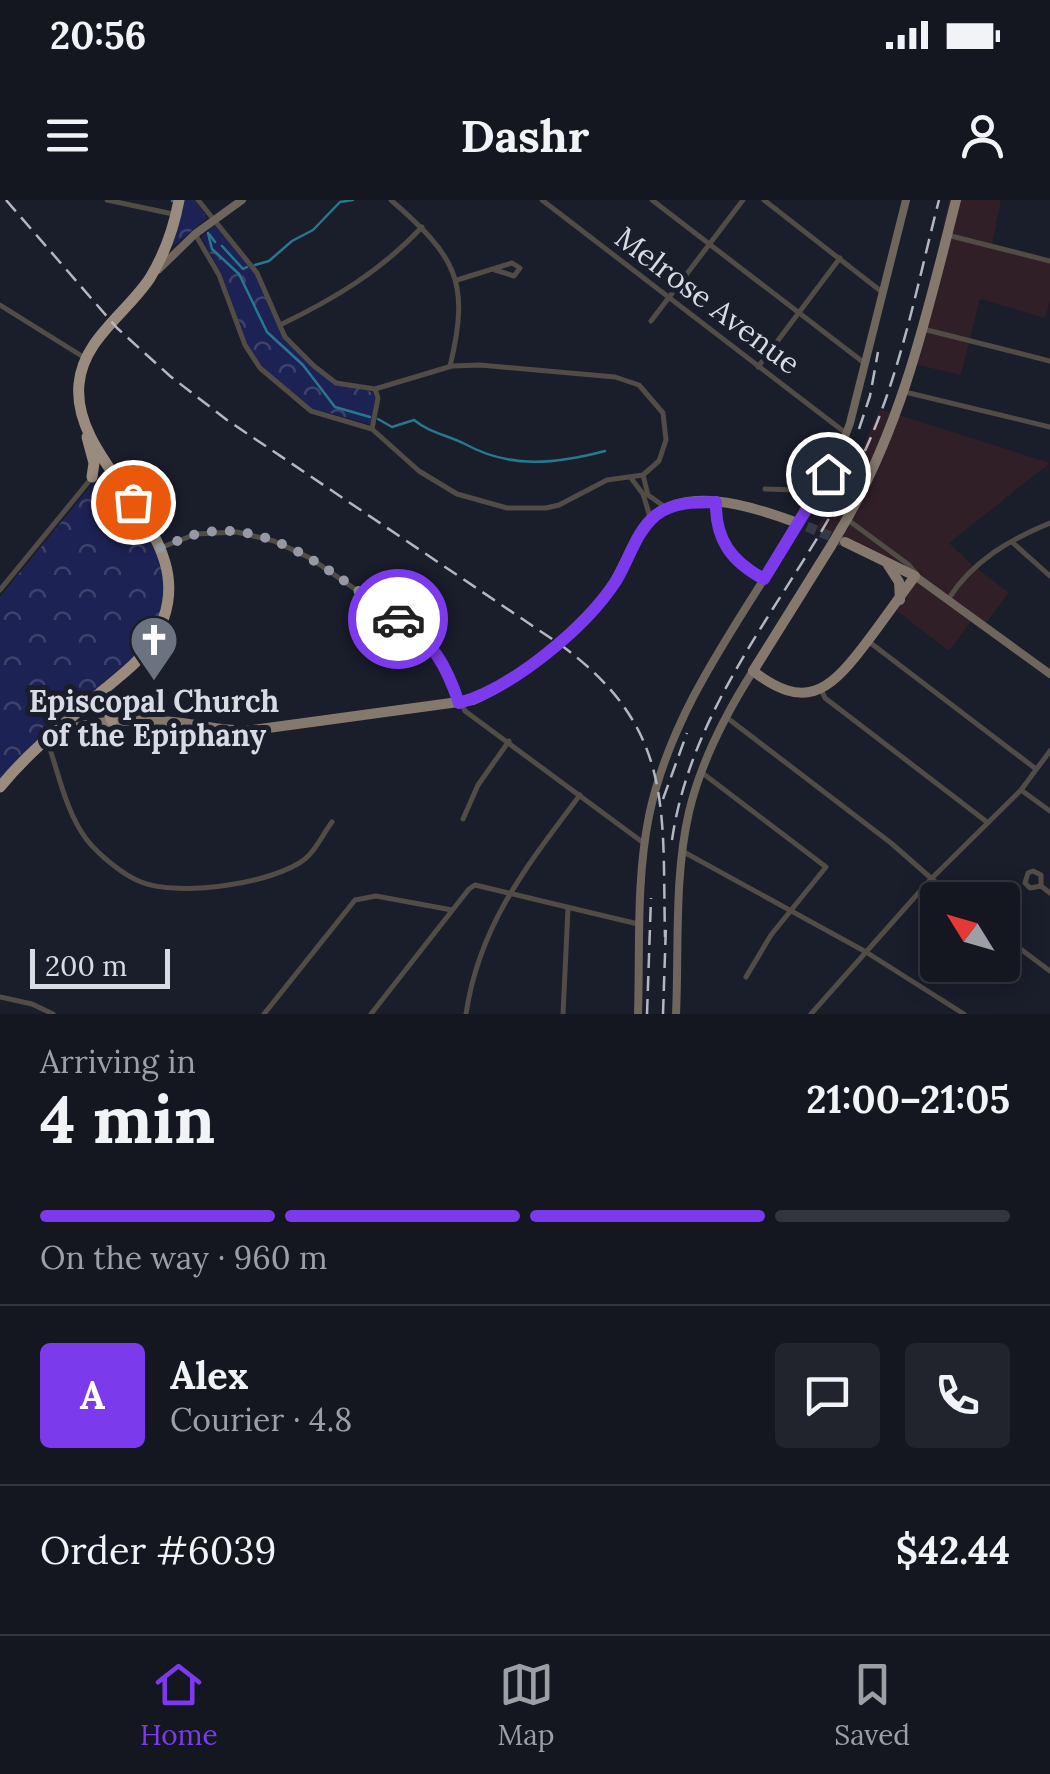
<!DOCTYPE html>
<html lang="en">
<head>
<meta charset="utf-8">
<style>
  :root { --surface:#141620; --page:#21232d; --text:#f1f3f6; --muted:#9d9fa5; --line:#33353e; --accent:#7c3aed }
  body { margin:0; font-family:Lora,serif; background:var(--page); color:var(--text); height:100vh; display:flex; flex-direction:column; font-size:38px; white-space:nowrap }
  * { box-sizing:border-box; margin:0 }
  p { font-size:32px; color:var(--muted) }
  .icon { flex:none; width:55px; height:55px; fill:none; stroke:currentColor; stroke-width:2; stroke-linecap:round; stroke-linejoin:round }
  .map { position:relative; height:814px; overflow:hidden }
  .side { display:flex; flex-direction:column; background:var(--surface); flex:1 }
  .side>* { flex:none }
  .needle { width:65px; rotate:307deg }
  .buttons { position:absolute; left:920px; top:682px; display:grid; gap:20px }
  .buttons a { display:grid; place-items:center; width:100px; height:100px; border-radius:10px; background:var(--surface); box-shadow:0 5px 25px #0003,0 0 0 2px var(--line); font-size:50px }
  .scale { position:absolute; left:30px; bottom:25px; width:140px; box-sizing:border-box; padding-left:10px; border:5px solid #d8dbe4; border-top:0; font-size:28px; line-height:35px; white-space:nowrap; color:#d8dbe4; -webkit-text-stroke:8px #1a1d2a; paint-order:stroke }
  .pin { position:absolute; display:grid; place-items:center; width:85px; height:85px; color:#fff; margin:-42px; border:5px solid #fff; border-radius:50%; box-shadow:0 2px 10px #0007 }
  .courier { position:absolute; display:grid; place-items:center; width:100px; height:100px; margin:-50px; border:8px solid #7c3aed; border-radius:50%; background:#fff; color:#222; box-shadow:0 2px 12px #0007 }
  .summary em { font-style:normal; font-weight:800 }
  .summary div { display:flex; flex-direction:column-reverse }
  .summary { display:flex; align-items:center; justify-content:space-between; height:170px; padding:0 40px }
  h1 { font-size:65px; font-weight:800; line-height:75px }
  .bar { display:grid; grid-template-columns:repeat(4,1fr); gap:15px 10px; align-content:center; height:120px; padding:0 40px }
  .bar i { height:12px; border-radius:8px; background:var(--line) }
  .bar .active { background:var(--accent) }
  .bar p { grid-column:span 4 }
  .line { display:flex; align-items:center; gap:25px; padding:0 40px; border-top:2px solid var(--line) }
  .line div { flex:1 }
  .round { display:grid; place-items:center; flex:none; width:105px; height:105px; border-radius:10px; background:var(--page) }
  .status { display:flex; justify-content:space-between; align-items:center; height:70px; padding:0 50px; background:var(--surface); direction:ltr }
  .status svg { height:28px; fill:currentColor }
  header { display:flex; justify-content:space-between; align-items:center; height:130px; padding:0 40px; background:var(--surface); font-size:45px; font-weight:800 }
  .tabs { display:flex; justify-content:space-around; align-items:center; height:140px; border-top:2px solid var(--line); background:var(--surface); font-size:28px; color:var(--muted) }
  .tabs a { display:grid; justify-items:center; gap:5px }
  .tabs .active { color:var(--accent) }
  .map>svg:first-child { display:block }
  .commercial { fill:#301f27 }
  .forest { fill:url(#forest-crowns) }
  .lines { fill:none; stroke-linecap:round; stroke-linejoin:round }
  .stream { stroke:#28778f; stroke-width:2.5 }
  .primary-tunnel { stroke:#363a46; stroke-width:10; stroke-dasharray:10 5; stroke-linecap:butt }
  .street { stroke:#514c46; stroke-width:5 }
  .secondary { stroke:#6e655d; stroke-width:8 }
  .primary { stroke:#85796e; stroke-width:10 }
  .highway { stroke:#998b7d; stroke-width:11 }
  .rail { stroke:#b4b7c1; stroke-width:2.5; stroke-dasharray:15 8; stroke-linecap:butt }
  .secondary-bridge { stroke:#6e655d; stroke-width:8 }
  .primary-bridge { stroke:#85796e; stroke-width:10 }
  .done { stroke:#9698a3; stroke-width:10; stroke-dasharray:0 18 }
  .route { stroke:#7c3aed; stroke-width:12 }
  .labels { text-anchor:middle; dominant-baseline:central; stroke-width:10; stroke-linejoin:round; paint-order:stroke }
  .street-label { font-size:30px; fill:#d8dbe4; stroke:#1a1d2a }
  .poi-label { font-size:30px; font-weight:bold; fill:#d8dbe4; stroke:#1a1d2a }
</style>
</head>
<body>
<div class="status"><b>20:56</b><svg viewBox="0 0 49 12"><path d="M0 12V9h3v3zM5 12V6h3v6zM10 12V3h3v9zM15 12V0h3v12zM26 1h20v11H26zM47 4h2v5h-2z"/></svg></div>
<header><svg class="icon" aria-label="menu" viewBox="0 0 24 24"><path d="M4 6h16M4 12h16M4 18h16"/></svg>Dashr<svg class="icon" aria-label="person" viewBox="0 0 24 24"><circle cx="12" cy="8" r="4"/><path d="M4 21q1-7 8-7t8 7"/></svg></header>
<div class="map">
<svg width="1050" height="814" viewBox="0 0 1050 814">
  <defs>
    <pattern id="forest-crowns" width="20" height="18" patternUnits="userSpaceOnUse" patternTransform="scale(2.5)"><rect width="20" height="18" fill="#1d2254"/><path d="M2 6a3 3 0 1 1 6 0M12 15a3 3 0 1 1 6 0" fill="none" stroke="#3d426c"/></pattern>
  </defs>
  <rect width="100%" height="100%" fill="#1a1d2a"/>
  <g class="commercial">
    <polygon points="949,0 1001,0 992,45 1050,59 1050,101 1045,118 980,99 961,175 913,164"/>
    <polygon points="880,209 1050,263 949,343 971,364 1009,393 986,423 975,416 949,451 893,408 915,376 846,338 816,329 865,243"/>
  </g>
  <g class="forest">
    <polygon points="184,0 195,0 207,18 173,46"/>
    <polygon points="215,25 257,73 280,125 299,152 335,184 372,192 375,199 370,224 308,207 266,170 249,150 222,74 201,37"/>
    <polygon points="99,276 109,277 151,337 164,377 163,409 144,447 18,558 0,579 0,397"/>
  </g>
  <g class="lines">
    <g class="stream">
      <polyline points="172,0 172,1"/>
      <polyline points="208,33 212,49 239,74 267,132 303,165 335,207 370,217"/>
      <polyline points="209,34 215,42"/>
      <polyline points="222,46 243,69 247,67"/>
      <polyline points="255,65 269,61 292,41 313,30 340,2 353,0"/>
      <path d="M378,219L392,227L414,220C430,233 447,235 465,244C510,269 556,264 605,251"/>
    </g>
    <polyline class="primary-tunnel" points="793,321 842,341"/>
    <g class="street">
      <polyline points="107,0 173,14"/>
      <path d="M391,0C455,56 471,80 450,166"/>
      <polyline points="542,0 847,234"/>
      <polyline points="652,0 863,162"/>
      <polyline points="764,0 882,92"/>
      <polyline points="195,34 219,75 245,145 260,168 311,211 372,229 419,271 457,294 507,308 546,308 559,305 607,280 643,275 659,261 666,240 663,213 639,185 615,177 480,165 452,166 375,189 336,183 314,166 285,137 257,73 198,0"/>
      <polyline points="947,35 1050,61"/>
      <polyline points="457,80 512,63 520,68 514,76 495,70"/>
      <polyline points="0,105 85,158"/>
      <polyline points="651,121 743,0"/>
      <path d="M280,125C334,99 381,71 422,27"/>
      <polyline points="923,129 1050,161"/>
      <polyline points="758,167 840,58"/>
      <polyline points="905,192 1050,227"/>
      <polyline points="372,229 378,198 375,189"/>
      <polyline points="643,275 648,295 665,307"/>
      <polyline points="631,278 643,294 651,320"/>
      <polyline points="765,289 795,290 815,297"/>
      <polyline points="848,320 909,365 917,375"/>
      <polyline points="1012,342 1050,376"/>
      <polyline points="160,348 196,334 237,332 274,341 310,358 423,436 441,458 465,511 645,644"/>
      <polyline points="0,390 90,280"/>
      <path d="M949,398C973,361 1010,339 1050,323"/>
      <polyline points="868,441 1036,569"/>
      <polyline points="821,489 825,498 987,622"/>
      <polyline points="726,517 891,643 956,700"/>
      <path d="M47,540C58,571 66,613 87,640C99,655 123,675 141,682C179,697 273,684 305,659C317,649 322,635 332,622"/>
      <polyline points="701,572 826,667 771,735 746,777"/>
      <polyline points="1021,590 1050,611"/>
      <polyline points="463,619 478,585 509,541"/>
      <polyline points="682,651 866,752 964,814"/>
      <polyline points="1041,686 1041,675 1033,671 1028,673 1025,683 1030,688 1041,686 1050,693"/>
      <polyline points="1002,735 1050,771"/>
      <polyline points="0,797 32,804 53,814"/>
      <polyline points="264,814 355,700 376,696 452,710"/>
      <polyline points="371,814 469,689 475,685 638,724"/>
      <path d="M466,814C479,725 528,664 580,595"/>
      <polyline points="563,814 568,708"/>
      <polyline points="811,814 930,680 1021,590 1050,551"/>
    </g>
    <g class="secondary">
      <polyline points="158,70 195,34 242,0"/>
      <path d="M716,302C715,340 731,362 764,379"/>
      <polyline points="802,317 838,256 850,223 906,0"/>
      <polyline points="915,376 1050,474"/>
      <path d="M638,814C640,749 636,680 649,616C671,510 739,422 794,331"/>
      <path d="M676,814C679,748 674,677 689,612C701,561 725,515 753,471"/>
    </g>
    <g class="primary">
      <path d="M841,329C902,227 927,114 956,0"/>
      <path d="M831,346L753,471C804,510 828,493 863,447C881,424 898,399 915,376L845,342"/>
      <polyline points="888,365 899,382 900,400"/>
      <path d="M56,534C95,519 140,518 182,523C206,526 228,532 253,530L473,500C518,480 576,435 605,397C622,374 630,345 648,324C680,283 751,306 792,321"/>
    </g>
    <g class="highway">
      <polyline points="87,237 94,263 92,277"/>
      <polyline points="101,492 112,521"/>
      <path d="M0,587C31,549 69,520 106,488C121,475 138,463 149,446C222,342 70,273 79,184C83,139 127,113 150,78C164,55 174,27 179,0"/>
    </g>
    <g class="rail">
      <path d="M6,0L117,128L170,176L227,220L558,443C675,527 662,608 665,737"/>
      <polyline points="859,229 870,196 878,152"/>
      <polyline points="663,599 687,533"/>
      <path d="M672,640C692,502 791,396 853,275C898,190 915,93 939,0"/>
      <polyline points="647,814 651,698"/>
      <polyline points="663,814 666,725"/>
    </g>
    <polyline class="secondary-bridge" points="794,331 802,317"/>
    <polyline class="primary-bridge" points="831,346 841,329"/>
  </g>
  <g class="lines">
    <path class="done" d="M133,302L160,348C172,344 184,337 197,334C274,316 339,380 398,419"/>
    <path class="route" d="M398,419C433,441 446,465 459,503C513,488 586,427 616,381C629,360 636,331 656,315C673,302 696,302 716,302C715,340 732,362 764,379L828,274"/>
  </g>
  <defs>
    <g id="church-pin" transform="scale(2.5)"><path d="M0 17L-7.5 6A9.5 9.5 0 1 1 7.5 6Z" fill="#6b7280" stroke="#1a1d2a"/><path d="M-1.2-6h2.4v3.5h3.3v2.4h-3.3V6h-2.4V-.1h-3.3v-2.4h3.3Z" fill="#fff"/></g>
  </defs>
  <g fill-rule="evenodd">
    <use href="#church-pin" x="154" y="440"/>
  </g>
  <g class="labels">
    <g class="street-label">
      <text transform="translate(708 100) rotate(37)">Melrose Avenue</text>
    </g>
    <g class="poi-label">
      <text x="154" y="501">Episcopal Church<tspan x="154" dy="34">of the Epiphany</tspan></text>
    </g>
  </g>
</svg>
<div class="buttons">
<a><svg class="needle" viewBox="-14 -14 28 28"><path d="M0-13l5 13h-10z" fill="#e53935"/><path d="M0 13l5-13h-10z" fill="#9d9fa5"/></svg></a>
</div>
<div class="scale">200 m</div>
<div class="pin" style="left:133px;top:302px;background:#ea580c"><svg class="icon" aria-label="bag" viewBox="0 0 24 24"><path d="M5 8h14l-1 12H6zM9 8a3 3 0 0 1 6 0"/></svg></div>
<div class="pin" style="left:828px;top:274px;background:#1f2937"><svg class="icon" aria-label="home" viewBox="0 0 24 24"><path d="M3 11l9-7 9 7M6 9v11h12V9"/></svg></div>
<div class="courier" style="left:398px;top:419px"><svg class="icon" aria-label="car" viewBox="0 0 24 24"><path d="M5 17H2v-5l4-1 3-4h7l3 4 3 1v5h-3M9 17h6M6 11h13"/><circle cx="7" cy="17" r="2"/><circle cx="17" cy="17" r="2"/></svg></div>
</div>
<section class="side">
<div class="summary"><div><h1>4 min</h1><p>Arriving in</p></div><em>21:00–21:05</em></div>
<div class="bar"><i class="active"></i><i class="active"></i><i class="active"></i><i></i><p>On the way · 960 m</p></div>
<div class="line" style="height:180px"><b class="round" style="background:var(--accent);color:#fff">A</b><div><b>Alex</b><p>Courier · 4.8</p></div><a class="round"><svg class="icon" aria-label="chat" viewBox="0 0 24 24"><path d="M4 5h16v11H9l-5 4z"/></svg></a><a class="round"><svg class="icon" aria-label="phone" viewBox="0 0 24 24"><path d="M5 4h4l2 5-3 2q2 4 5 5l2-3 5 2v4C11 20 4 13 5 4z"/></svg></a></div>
<div class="line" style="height:130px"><div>Order #6039</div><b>$42.44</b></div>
</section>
<nav class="tabs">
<a class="active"><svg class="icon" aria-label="home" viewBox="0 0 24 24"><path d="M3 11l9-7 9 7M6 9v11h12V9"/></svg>Home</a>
<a><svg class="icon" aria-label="map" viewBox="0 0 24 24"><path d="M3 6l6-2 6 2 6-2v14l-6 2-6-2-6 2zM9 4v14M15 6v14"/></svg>Map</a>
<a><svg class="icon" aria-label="saved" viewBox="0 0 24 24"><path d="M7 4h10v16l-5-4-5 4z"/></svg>Saved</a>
</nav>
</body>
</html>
